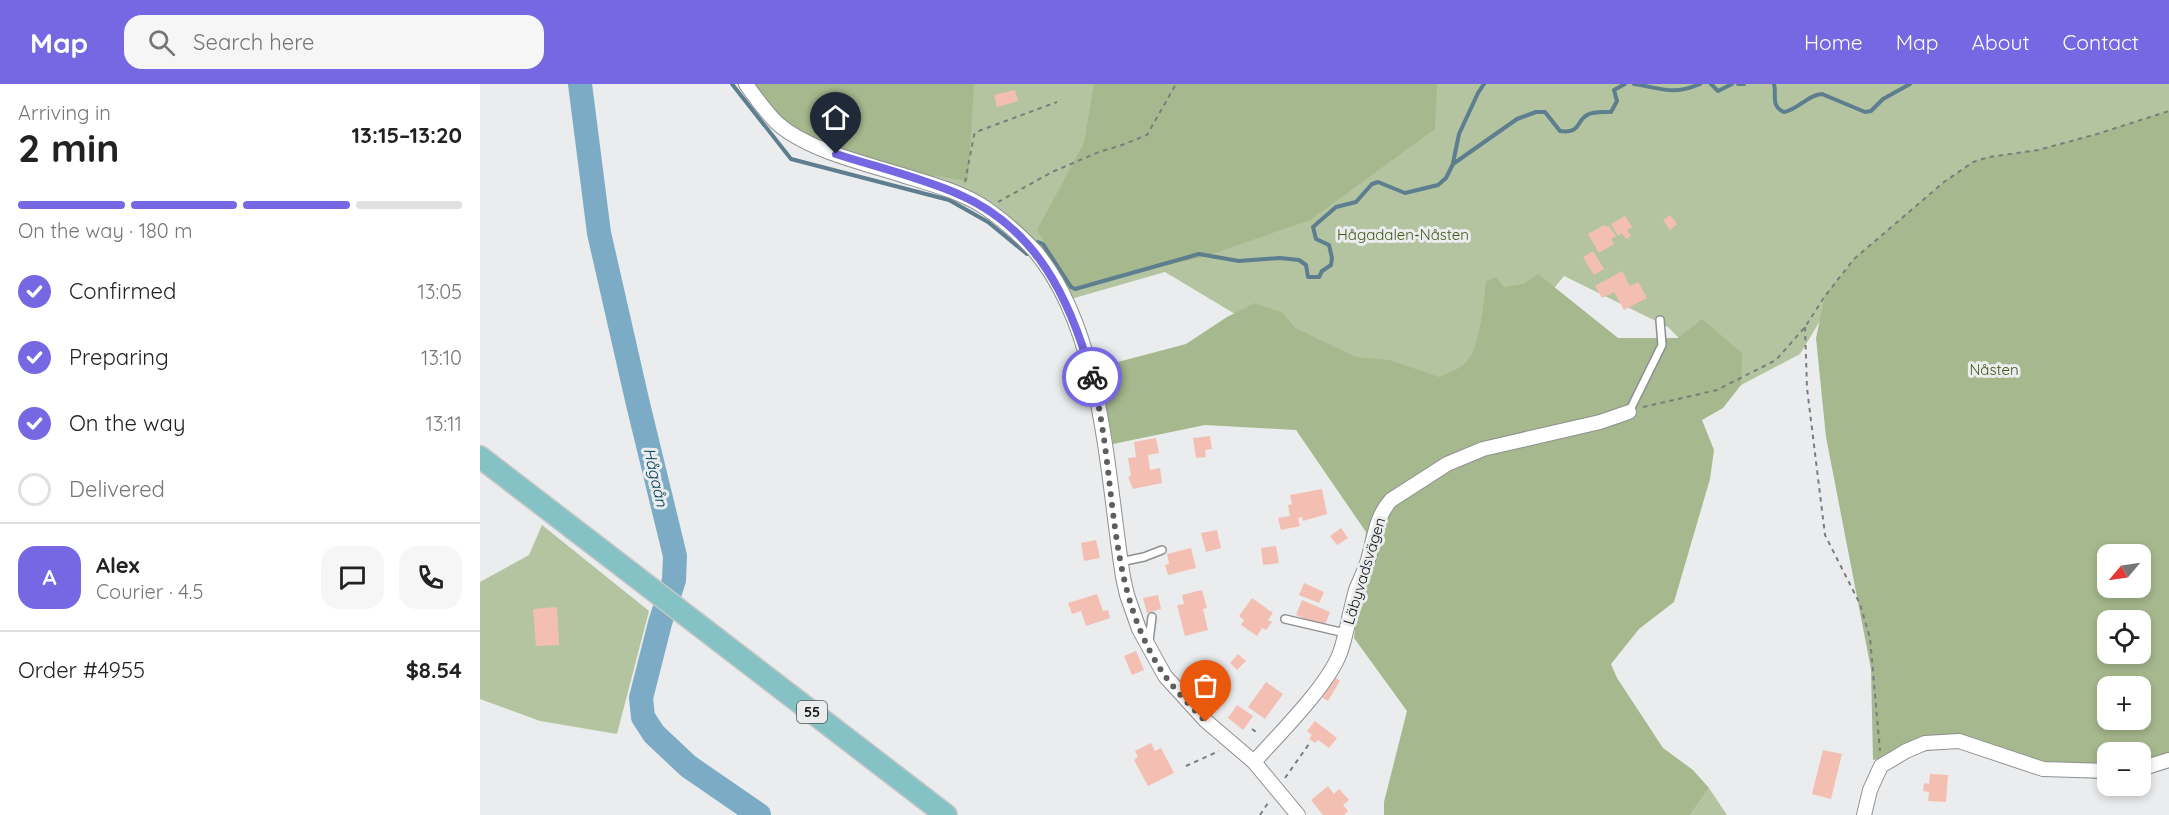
<!DOCTYPE html>
<html lang="en">
<head>
<meta charset="utf-8">
<style>
  :root { --surface:#fff; --page:#f6f6f6; --text:#222; --muted:#767676; --line:#e0e0e0; --accent:#7667e2 }
  body { margin:0; font-family:Quicksand,sans-serif; background:var(--page); color:var(--text); height:100vh; display:flex; flex-direction:column; font-size:22px; white-space:nowrap }
  * { box-sizing:border-box; margin:0 }
  p { font-size:20px; color:var(--muted) }
  .icon { flex:none; width:33px; height:33px; fill:none; stroke:currentColor; stroke-width:2; stroke-linecap:round; stroke-linejoin:round }
  .map { position:relative; flex:1; overflow:hidden }
  .side { display:flex; flex-direction:column; background:var(--surface); width:480px }
  .side>* { flex:none }
  .needle { width:39px; rotate:241deg }
  .buttons { position:absolute; left:1617px; top:460px; display:grid; gap:12px }
  .buttons a { display:grid; place-items:center; width:54px; height:54px; border-radius:12px; background:var(--surface); box-shadow:0 3px 9px #0003; font-size:30px }
  .pin { position:absolute; display:grid; place-items:center; width:51px; height:51px; color:#fff; margin:-62px -26px; border-radius:50% 50% 50% 0; rotate:-45deg; box-shadow:0 0 6px #0007 }
  .pin .icon { rotate:45deg }
  .courier { position:absolute; display:grid; place-items:center; width:60px; height:60px; margin:-30px; border:4px solid #7667e2; border-radius:50%; background:#fff; color:#222; box-shadow:0 2px 8px #0007 }
  .headline em { font-style:normal; font-weight:800 }
  .headline div { display:flex; flex-direction:column-reverse }
  .headline { display:flex; align-items:center; justify-content:space-between; height:102px; padding:0 18px }
  h1 { font-size:39px; font-weight:800; line-height:45px }
  .bar { display:grid; grid-template-columns:repeat(4,1fr); gap:9px 6px; align-content:center; height:72px; padding:0 18px }
  .bar i { height:8px; border-radius:4px; background:var(--line) }
  .bar .on { background:var(--accent) }
  .bar p { grid-column:span 4 }
  .line { display:flex; align-items:center; gap:15px; padding:0 18px; border-top:2px solid var(--line) }
  .line div { flex:1 }
  .round { display:grid; place-items:center; flex:none; width:63px; height:63px; border-radius:18px; background:var(--page) }
  ol { padding:0 18px; list-style:none }
  li { display:flex; align-items:center; gap:18px; height:66px }
  li p { margin-inline-start:auto }
  li .icon { padding:6px; border-radius:50%; background:var(--accent); color:#fff; stroke-width:4 }
  li:last-child { color:var(--muted) }
  li i { width:33px; height:33px; border:3px solid var(--line); border-radius:50% }
  header { display:flex; align-items:center; gap:36px; box-sizing:border-box; height:84px; padding:0 30px; background:var(--accent); color:#fff }
  header strong { font-size:28px }
  nav { display:flex; gap:33px; margin-inline-start:auto; font-size:21px }
  .search { width:420px; height:54px; background:var(--page); display:flex; align-items:center; gap:15px; box-sizing:border-box; padding:0 21px; border-radius:18px; color:var(--muted); font-size:22px }
  main { display:flex; flex:1; min-height:0 }
  .map>svg:first-child { display:block }
  .green { fill:#b4c4a0 }
  .forest { fill:#a6b88d; fill-rule:evenodd }
  .lines { fill:none; stroke-linecap:round; stroke-linejoin:round }
  .stream { stroke:#5c7e8f; stroke-width:4 }
  .river { stroke:#7cacc5; stroke-width:24 }
  .building { fill:#f4bfb3 }
  .lane-casing { stroke:#8e8f90; stroke-width:10 }
  .street-casing { stroke:#8e8f90; stroke-width:16 }
  .primary-casing { stroke:#c6c6c6; stroke-width:24 }
  .path { stroke:#7c7c7d; stroke-width:2; stroke-dasharray:4.5 4.5; stroke-linecap:butt }
  .lane { stroke:#fff; stroke-width:7 }
  .street { stroke:#fff; stroke-width:14 }
  .primary { stroke:#85c2c5; stroke-width:21 }
  .done { stroke:#5e5e5f; stroke-width:6; stroke-dasharray:0 10.8 }
  .route { stroke:#7667e2; stroke-width:8 }
  .labels { text-anchor:middle; dominant-baseline:central; stroke-width:6; stroke-linejoin:round; paint-order:stroke }
  .shield { fill:#ebeced; stroke:#535354; stroke-width:1.5 }
  .shield-label { font-size:14px; font-weight:bold; fill:#121212 }
  .park-label { font-size:15px; fill:#405716; stroke:#ebeced }
  .street-label { font-size:15px; fill:#121212; stroke:#ebeced }
  .water-label { font-size:16px; font-style:italic; fill:#00445e; stroke:#ebeced }
</style>
</head>
<body>
<header>
<strong>Map</strong>
<div class="search"><svg class="icon" aria-label="search" viewBox="0 0 24 24"><circle cx="10" cy="10" r="6"/><path d="M15 15l6 6"/></svg>Search here</div>
<nav><a>Home</a><a>Map</a><a>About</a><a>Contact</a></nav>
</header>
<main>
<section class="side">
<div class="headline"><div><h1>2 min</h1><p>Arriving in</p></div><em>13:15–13:20</em></div>
<div class="bar"><i class="on"></i><i class="on"></i><i class="on"></i><i></i><p>On the way · 180 m</p></div>
<ol>
<li><svg class="icon" aria-label="check" viewBox="0 0 24 24"><path d="M5 12l5 5 9-10"/></svg>Confirmed<p>13:05</p></li>
<li><svg class="icon" aria-label="check" viewBox="0 0 24 24"><path d="M5 12l5 5 9-10"/></svg>Preparing<p>13:10</p></li>
<li><svg class="icon" aria-label="check" viewBox="0 0 24 24"><path d="M5 12l5 5 9-10"/></svg>On the way<p>13:11</p></li>
<li><i></i>Delivered</li>
</ol>
<div class="line" style="height:108px"><b class="round" style="background:var(--accent);color:#fff">A</b><div><b>Alex</b><p>Courier · 4.5</p></div><a class="round"><svg class="icon" aria-label="chat" viewBox="0 0 24 24"><path d="M4 5h16v11H9l-5 4z"/></svg></a><a class="round"><svg class="icon" aria-label="phone" viewBox="0 0 24 24"><path d="M5 4h4l2 5-3 2q2 4 5 5l2-3 5 2v4C11 20 4 13 5 4z"/></svg></a></div>
<div class="line" style="height:78px"><div>Order #4955</div><b>$8.54</b></div>
</section>
<div class="map">
<svg width="1689" height="731" viewBox="0 0 1689 731">
  <rect width="100%" height="100%" fill="#ebeced"/>
  <g class="green">
    <polygon points="264,0 1689,0 1689,57 1366,194 1320,270 1250,307 1188,243 1084,192 1021,269 965,305 760,233 685,188 584,217 558,173 504,127"/>
    <polygon points="62,441 169,527 137,650 60,637 0,615 0,498 49,471"/>
    <polygon points="1229,704 1247,731 1210,731"/>
  </g>
  <g class="forest">
    <polygon points="266,0 494,0 488,97 393,82 298,39"/>
    <polygon points="614,0 957,0 955,45 830,136 723,173 592,203 557,146 604,59"/>
    <path d="M1689,27V673L1661,684L1660,669H1628L1627,696L1560,689L1478,662L1393,676L1391,585L1346,353L1336,254L1345,212L1374,175L1464,98L1493,78L1509,73L1558,66L1617,50ZM1628,471H1660V504H1628ZM1628,537H1660V570H1628ZM1628,603H1660V636H1628Z"/>
    <path d="M1058,190L1138,254H1198L1222,235L1262,269L1261,301L1243,324L1222,336L1234,366L1230,395L1194,518L1159,545L1131,580L1137,594L1183,664L1213,686L1229,704L1210,731H904V718L927,627L874,554L886,448L816,346L725,341L633,360L619,283L706,260L747,233L775,219L803,229L815,244L876,273L909,276L959,293C968,289 981,285 988,276C1000,262 1004,216 1006,197L1016,193L1024,203L1044,200Z"/>
  </g>
  <g class="lines">
    <g class="stream">
      <polyline points="252,0 311,75 469,116 508,138 547,170"/>
      <path d="M1154,0C1182,4 1192,12 1220,0"/>
      <polyline points="1231,0 1238,7 1252,0"/>
      <polyline points="1258,0 1264,0"/>
      <path d="M1294,0C1297,11 1290,22 1304,28C1318,26 1327,11 1342,10L1385,28L1391,27L1403,15L1430,0"/>
      <polyline points="973,79 979,50 998,9 1004,0"/>
      <path d="M558,158L563,160L591,203L595,205L719,170L759,177L800,174L819,176L826,181L828,193H839L842,187L851,181L852,174L849,161L836,155L833,143L856,123L876,118L892,100L898,98L925,109L958,101L966,94L973,80L1037,35L1056,28H1065L1080,47C1101,50 1096,37 1107,31C1113,27 1123,28 1131,28L1137,17L1134,6L1145,0"/>
    </g>
    <polyline class="river" points="100,0 119,149 158,320 195,472 194,496 180,539 161,614 163,633 174,650 208,682 279,731"/>
  </g>
  <g class="building">
    <polygon points="535,6 538,17 517,23 514,11"/>
    <polygon points="1190,131 1197,140 1190,146 1183,136"/>
    <polygon points="1145,132 1152,143 1147,146 1151,152 1146,155 1142,149 1138,152 1131,140"/>
    <polygon points="1124,141 1126,143 1129,142 1136,152 1131,155 1134,160 1119,169 1108,150"/>
    <polygon points="1113,167 1124,185 1114,191 1103,173"/>
    <polygon points="1142,187 1150,202 1158,198 1167,214 1144,226 1134,208 1122,214 1115,202"/>
    <polygon points="730,352 732,365 725,366 726,373 716,374 713,354"/>
    <polygon points="676,354 679,369 668,371 670,386 680,384 682,399 653,405 648,393 651,392 648,374 656,373 654,358"/>
    <polygon points="842,405 847,430 823,437 822,433 818,434 820,442 801,446 798,434 810,432 808,421 812,420 810,411"/>
    <polygon points="861,444 868,454 857,461 850,452"/>
    <polygon points="737,446 741,464 726,468 721,449"/>
    <polygon points="616,456 620,474 604,477 601,459"/>
    <polygon points="796,462 799,479 783,481 781,464"/>
    <polygon points="711,464 716,484 688,491 685,481 689,480 687,470"/>
    <polygon points="824,499 844,508 839,519 819,511"/>
    <polygon points="722,506 727,524 723,525 728,546 705,552 697,521 704,520 702,511"/>
    <polygon points="617,510 623,527 628,526 630,534 606,542 601,527 592,530 588,519"/>
    <polygon points="678,511 681,525 667,529 663,514"/>
    <polygon points="772,514 793,529 788,536 792,538 786,546 782,544 777,552 761,541 764,536 759,532"/>
    <polygon points="822,516 850,528 844,543 816,531"/>
    <polygon points="77,523 79,561 56,562 53,525"/>
    <polygon points="656,567 664,586 652,591 644,572"/>
    <polygon points="758,570 766,577 757,586 750,579"/>
    <polygon points="853,592 860,597 848,617 840,612"/>
    <polygon points="786,598 803,610 785,635 768,623"/>
    <polygon points="757,621 773,632 763,646 748,634"/>
    <polygon points="835,637 857,654 849,664 838,656 835,659 829,655 832,651 827,647"/>
    <polygon points="671,659 675,667 681,664 694,689 668,702 654,676 658,673 655,667"/>
    <polygon points="1343,666 1362,670 1351,715 1332,710"/>
    <polygon points="1450,690 1468,691 1466,718 1448,717 1449,708 1443,707 1444,699 1449,700"/>
    <polygon points="848,702 854,710 859,705 869,716 863,721 868,727 864,731 843,731 831,716"/>
  </g>
  <g class="lines">
    <g class="lane-casing">
      <g id="lane">
        <polyline points="1149,328 1182,261 1180,236"/>
        <polyline points="640,478 664,473 682,466"/>
        <polyline points="805,535 865,549"/>
        <polyline points="669,557 672,533"/>
      </g>
    </g>
    <g class="street-casing">
      <g id="street">
        <path d="M266,0C275,13 286,28 297,39C327,66 384,79 422,91C451,100 482,108 507,125C524,137 541,152 555,167C623,248 627,392 643,493L647,511L659,545L685,592L726,637L774,678L818,731"/>
        <path d="M774,678C799,650 847,603 860,569C867,549 870,527 876,506C880,496 885,486 888,476C894,456 896,432 911,416L967,380L1003,365L1120,338L1149,328"/>
        <polyline points="1660,685 1689,676"/>
        <polyline points="1384,731 1390,706 1401,682 1426,667 1445,659 1479,657 1563,685 1628,687"/>
      </g>
    </g>
    <g class="primary-casing">
      <polyline id="primary" points="0,373 466,731"/>
    </g>
    <g class="path">
      <polyline points="485,98 494,51 496,48 577,18"/>
      <polyline points="518,118 572,88 619,68 642,61 667,51 696,0"/>
      <polyline points="1325,243 1327,304 1345,451 1380,520 1390,554 1400,667"/>
      <polyline points="1163,323 1237,306 1296,276 1325,243 1345,212 1374,175 1464,98 1493,78 1509,73 1558,66 1617,50 1689,27"/>
      <polyline points="772,645 779,650"/>
      <polyline points="706,682 739,667"/>
      <polyline points="805,694 829,660"/>
      <polyline points="780,731 790,716"/>
    </g>
    <use href="#lane" class="lane"/>
    <use href="#street" class="street"/>
    <use href="#primary" class="primary"/>
  </g>
  <g class="lines">
    <path class="done" d="M612,293C637,387 625,492 676,578C689,601 708,619 726,638"/>
    <path class="route" d="M356,70C396,83 439,93 478,110C557,144 590,215 612,293"/>
  </g>
  <g class="labels">
    <rect class="shield" x="317" y="617" width="30" height="22" rx="4.5"/>
    <g class="shield-label">
      <text x="332" y="628">55</text>
    </g>
    <g class="park-label">
      <text x="923" y="150">Hågadalen-Nåsten</text>
      <text x="1514" y="285">Nåsten</text>
    </g>
    <g class="street-label">
      <text transform="translate(884 487) rotate(-73)">Läbyvadsvägen</text>
    </g>
    <g class="water-label">
      <text transform="translate(176 393) rotate(77)">Hågaån</text>
    </g>
  </g>
</svg>
<div class="buttons">
<a><svg class="needle" viewBox="-14 -14 28 28"><path d="M0-13l5 13h-10z" fill="#e53935"/><path d="M0 13l5-13h-10z" fill="#767676"/></svg></a>
<a><svg class="icon" aria-label="locate" viewBox="0 0 24 24"><circle cx="12" cy="12" r="6"/><path d="M12 2v4M12 18v4M2 12h4M18 12h4"/></svg></a>
<a>+</a>
<a>−</a>
</div>
<div class="pin" style="left:726px;top:638px;background:#ea580c"><svg class="icon" aria-label="bag" viewBox="0 0 24 24"><path d="M5 8h14l-1 12H6zM9 8a3 3 0 0 1 6 0"/></svg></div>
<div class="pin" style="left:356px;top:70px;background:#1f2937"><svg class="icon" aria-label="home" viewBox="0 0 24 24"><path d="M3 11l9-7 9 7M6 9v11h12V9"/></svg></div>
<div class="courier" style="left:612px;top:293px"><svg class="icon" aria-label="bike" viewBox="0 0 24 24"><circle cx="6" cy="16" r="4"/><circle cx="18" cy="16" r="4"/><path d="M6 16l4-8h5l3 8M10 8l3 8H6M13 5h3"/></svg></div>
</div>
</main>
</body>
</html>
